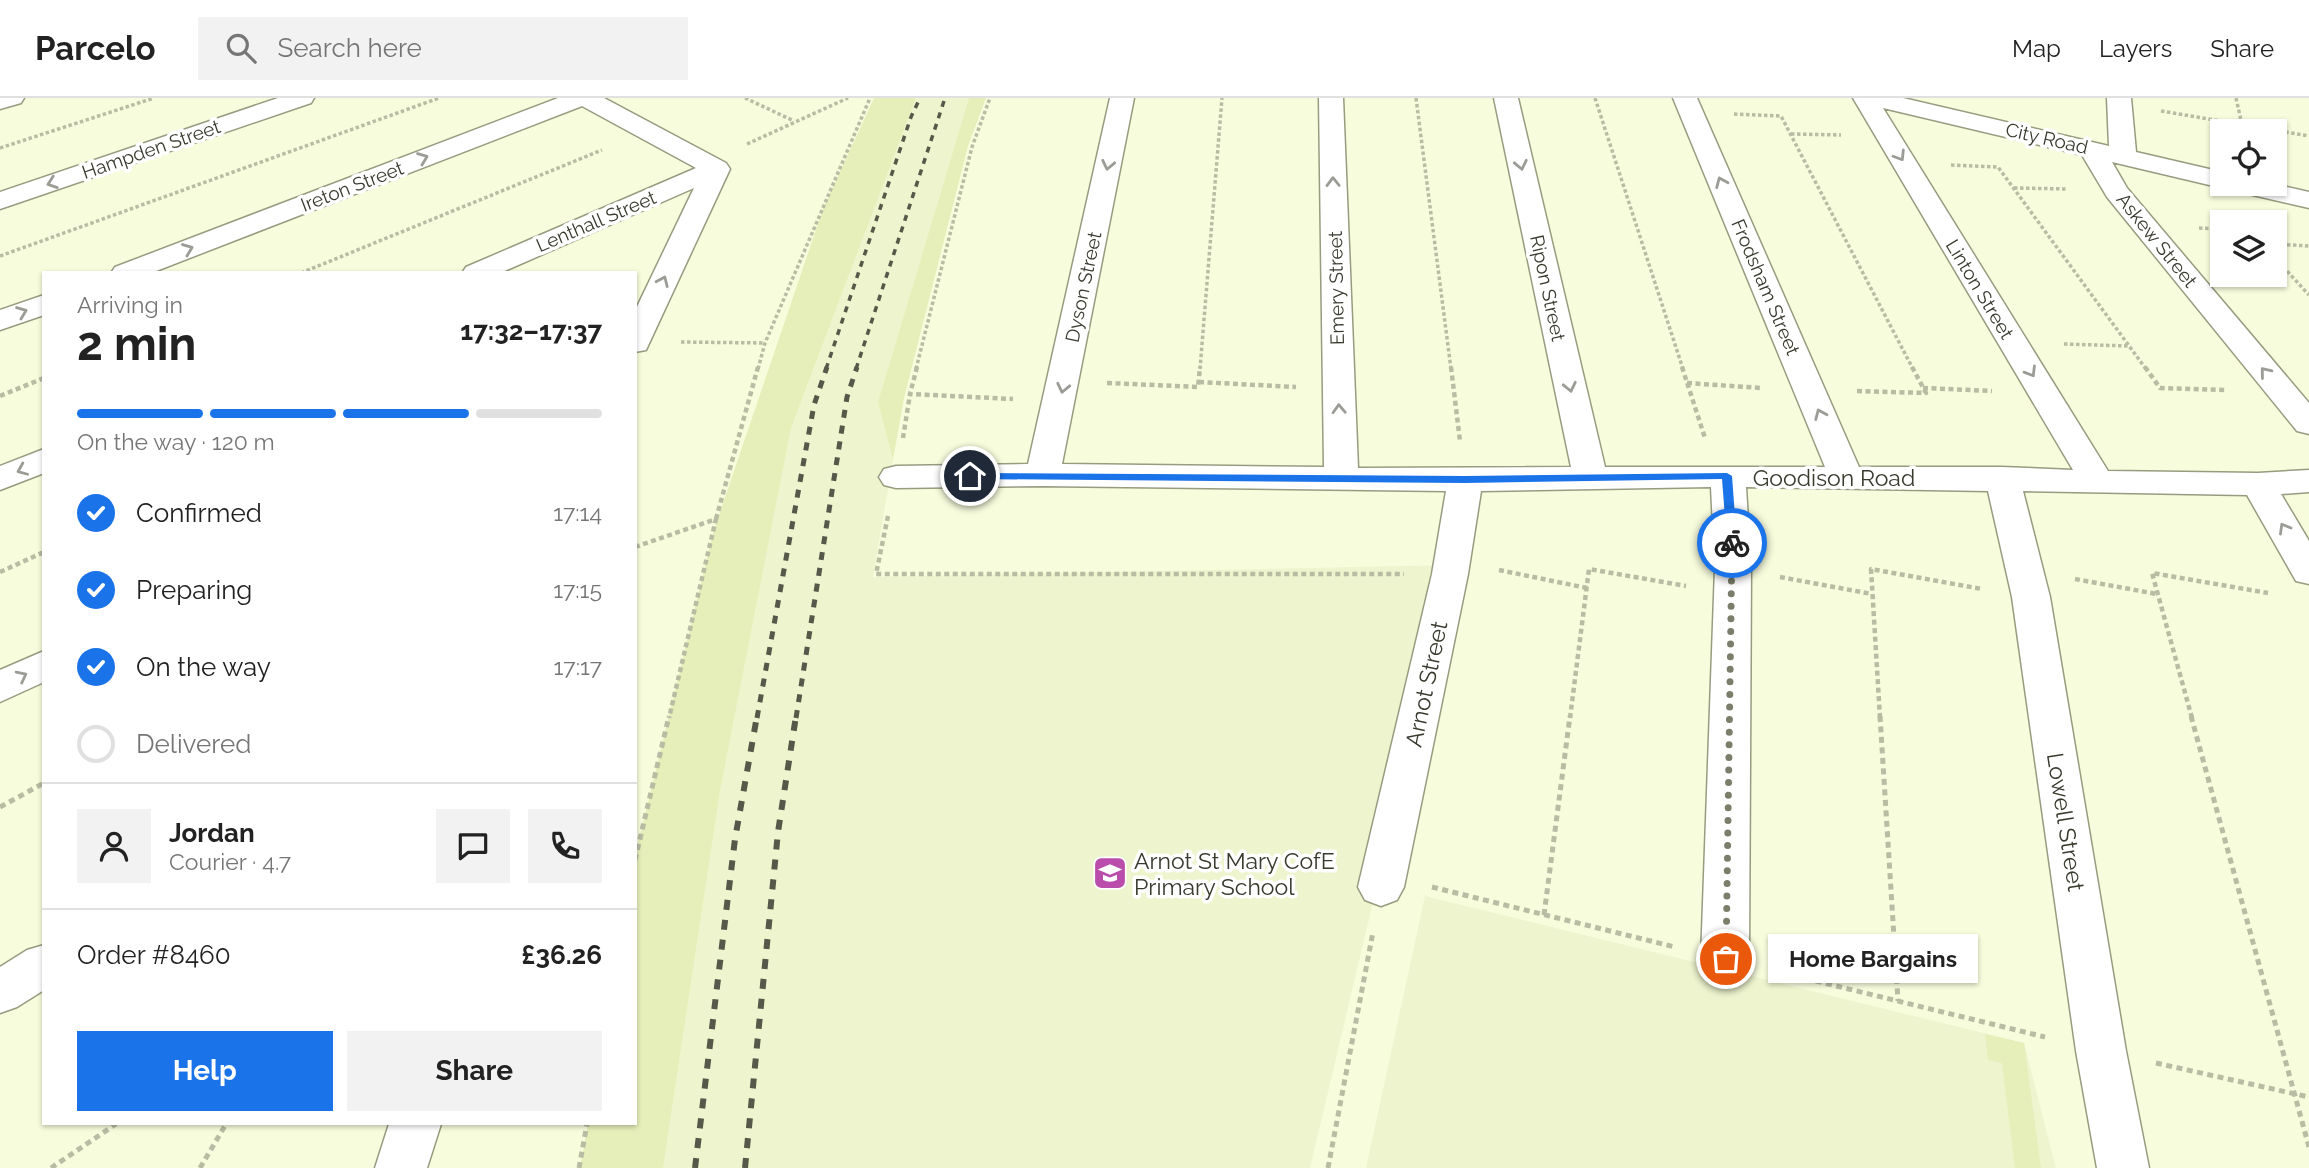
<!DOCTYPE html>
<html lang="en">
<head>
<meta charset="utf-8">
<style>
  :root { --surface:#fff; --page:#f2f2f2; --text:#222; --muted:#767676; --line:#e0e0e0; --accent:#1a73e8 }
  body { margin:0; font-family:Raleway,sans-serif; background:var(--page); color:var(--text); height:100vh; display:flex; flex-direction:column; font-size:26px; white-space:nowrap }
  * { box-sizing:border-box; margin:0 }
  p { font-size:23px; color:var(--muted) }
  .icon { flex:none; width:38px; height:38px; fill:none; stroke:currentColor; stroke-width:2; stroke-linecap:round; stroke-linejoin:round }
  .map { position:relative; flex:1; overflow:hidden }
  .side { position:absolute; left:42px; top:173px; width:595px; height:854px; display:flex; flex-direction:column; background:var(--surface); border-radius:0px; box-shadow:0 2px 5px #0004 }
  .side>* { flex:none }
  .tools { position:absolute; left:2210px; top:21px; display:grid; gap:14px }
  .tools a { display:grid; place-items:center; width:77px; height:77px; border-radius:0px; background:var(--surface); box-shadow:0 2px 5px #0004; font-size:35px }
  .pin { position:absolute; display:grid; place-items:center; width:60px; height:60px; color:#fff; margin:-30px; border:4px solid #fff; border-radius:50%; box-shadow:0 2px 7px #0007 }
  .courier { position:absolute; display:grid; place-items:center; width:70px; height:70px; margin:-35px; border:5px solid #1a73e8; border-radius:50%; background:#fff; color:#222; box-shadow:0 2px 9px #0007 }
  .bubble { position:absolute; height:49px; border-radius:0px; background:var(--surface); box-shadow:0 2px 5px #0004; font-size:23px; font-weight:700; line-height:49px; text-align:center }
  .head em { font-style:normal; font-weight:700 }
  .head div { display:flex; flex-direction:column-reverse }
  .head { display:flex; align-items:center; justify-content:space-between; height:119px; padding:0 35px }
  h1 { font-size:46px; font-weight:700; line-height:52px }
  .bar { display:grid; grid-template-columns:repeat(4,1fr); gap:10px 7px; align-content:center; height:84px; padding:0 35px }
  .bar i { height:9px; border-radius:5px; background:var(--line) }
  .bar .selected { background:var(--accent) }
  .bar p { grid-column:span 4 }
  .line { display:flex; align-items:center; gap:18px; padding:0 35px; border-top:2px solid var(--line) }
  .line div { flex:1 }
  .round { display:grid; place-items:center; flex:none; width:74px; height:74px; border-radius:0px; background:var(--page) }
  ol { padding:0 35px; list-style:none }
  li { display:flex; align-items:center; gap:21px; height:77px }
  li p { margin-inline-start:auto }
  li .icon { padding:7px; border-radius:50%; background:var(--accent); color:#fff; stroke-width:4 }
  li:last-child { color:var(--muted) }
  li i { width:38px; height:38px; border:4px solid var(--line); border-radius:50% }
  .button { display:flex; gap:14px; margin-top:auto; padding:14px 35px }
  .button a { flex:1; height:80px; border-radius:0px; background:var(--accent); color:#fff; font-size:28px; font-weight:700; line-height:80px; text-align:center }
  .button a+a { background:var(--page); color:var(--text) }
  header { display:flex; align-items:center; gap:42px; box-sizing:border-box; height:98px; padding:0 35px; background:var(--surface); border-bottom:2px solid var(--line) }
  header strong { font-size:33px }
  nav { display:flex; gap:38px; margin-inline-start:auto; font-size:24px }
  .search { width:490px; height:63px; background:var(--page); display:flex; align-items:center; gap:18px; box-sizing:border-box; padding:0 24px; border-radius:0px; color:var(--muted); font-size:26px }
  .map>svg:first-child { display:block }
  .built { fill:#eef4cd }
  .green { fill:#e6eeb9 }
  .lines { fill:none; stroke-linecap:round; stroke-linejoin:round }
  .street-casing { stroke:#979c80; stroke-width:3 }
  .path-far2 { stroke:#b8bca3; stroke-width:3.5; stroke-dasharray:3.5 2.5; stroke-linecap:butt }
  .path-far1 { stroke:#b8bca3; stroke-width:4.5; stroke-dasharray:5 3.5; stroke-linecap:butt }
  .path { stroke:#b8bca3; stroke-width:5; stroke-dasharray:6 4.5; stroke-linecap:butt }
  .street { fill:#fff; fill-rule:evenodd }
  .rail-far2 { stroke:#565849; stroke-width:3.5; stroke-dasharray:6 6; stroke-linecap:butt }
  .rail-far1 { stroke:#565849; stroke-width:5; stroke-dasharray:8 8; stroke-linecap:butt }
  .rail { stroke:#565849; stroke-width:6; stroke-dasharray:10 10; stroke-linecap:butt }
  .oneway { stroke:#9c9c96 }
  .route { fill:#1a73e8 }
  .done { stroke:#7b7e6b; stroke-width:7; stroke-dasharray:0 12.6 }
  .labels { text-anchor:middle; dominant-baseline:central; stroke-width:7; stroke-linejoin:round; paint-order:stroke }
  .far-street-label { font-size:19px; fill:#383a2e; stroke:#fff }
  .street-label { font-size:23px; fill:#383a2e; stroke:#fff }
  .poi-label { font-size:23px; fill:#383a2e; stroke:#fff; text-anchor:start }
</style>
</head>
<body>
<header>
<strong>Parcelo</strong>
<div class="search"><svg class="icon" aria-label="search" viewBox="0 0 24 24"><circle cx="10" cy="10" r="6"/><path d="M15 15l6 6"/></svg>Search here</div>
<nav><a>Map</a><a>Layers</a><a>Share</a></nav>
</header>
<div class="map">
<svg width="2309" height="1070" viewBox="0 0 2309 1070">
  <rect width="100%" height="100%" fill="#f7fcdd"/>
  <g class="built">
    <polygon points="916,0 969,0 878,304 893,362 873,479 1453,467 1310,1070 663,1070 720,693 791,330"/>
    <polygon points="1425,798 2024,945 2056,1070 1366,1070"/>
  </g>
  <g class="green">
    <polygon points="874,0 916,0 791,330 720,693 663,1070 580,1070 588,1026 635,1026 637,750 713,435 823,111"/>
    <polygon points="969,0 986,0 968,48 904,300 893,362 878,304"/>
    <polygon points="1985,936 2024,945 2041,1070 2015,1070 2002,965 1988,962"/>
  </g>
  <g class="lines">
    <g class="street-casing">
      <g id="street">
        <polygon points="0,0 24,0 21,5 0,11"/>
        <polygon points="278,0 314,0 311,5 0,111 0,94"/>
        <polygon points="558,0 604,0 726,65 730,71 646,252 635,254 635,213 694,90 500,175 462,175 466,169 696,70 582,8 151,175 111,175 115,169"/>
        <polygon points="1110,0 1134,0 1062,366 1324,369 1319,0 1343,0 1358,370 1571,369 1494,0 1518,0 1605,369 1825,369 1673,0 1697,0 1859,369 2002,369 2073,372 1853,0 1903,0 2109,48 2107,0 2131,0 2136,54 2222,74 2222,86 2274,86 2309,94 2309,110 2231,92 2228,88 2222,90 2112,64 2127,90 2309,305 2309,336 2297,333 2107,99 2082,57 1883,10 2108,373 2258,375 2309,372 2309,394 2281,396 2309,443 2309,486 2296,483 2247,397 2023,393 2050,499 2126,953 2149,1070 2097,1070 2076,953 2012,499 1988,393 1746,389 1751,470 1749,861 1742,875 1725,881 1708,875 1701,861 1715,470 1711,389 1481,393 1468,476 1404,789 1397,802 1381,808 1365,802 1358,789 1432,476 1446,393 1043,388 896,390 884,387 879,379 884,371 896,368 1028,366"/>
        <polygon points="44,197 44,217 0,232 0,212"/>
        <polygon points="44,351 44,375 0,392 0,368"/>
        <polygon points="44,553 44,584 0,604 0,572"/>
        <polygon points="44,847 44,892 17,909 0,915 0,869 27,852"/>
        <polygon points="389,1026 441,1026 427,1070 375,1070"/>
      </g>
    </g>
    <g class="path-far2">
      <polyline points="745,0 794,23"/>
      <polyline points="1416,0 1451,271"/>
      <polyline points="1595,0 1683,271"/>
      <polyline points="2236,0 2242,27"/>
      <polyline points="2161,13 2309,38"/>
      <polyline points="1734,16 1781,18 1913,271"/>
      <polyline points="1791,36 1841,37"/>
      <polyline points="747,46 848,0"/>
      <polyline points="0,50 154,0"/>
      <polyline points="1951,67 1998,69 2146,271"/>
      <polyline points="2014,90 2068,91"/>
      <polyline points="2199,130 2222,131"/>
      <polyline points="2275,146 2309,148"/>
      <polyline points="0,158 439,0"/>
      <polyline points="2275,160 2309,197"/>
      <polyline points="301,175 602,52"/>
      <polyline points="681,244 765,245"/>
      <polyline points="2064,246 2128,248"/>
      <polyline points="758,271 765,245 870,0"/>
      <polyline points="916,271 972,49 990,0"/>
      <polyline points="1200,271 1222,0"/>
    </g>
    <g class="path-far1">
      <polyline points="917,269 910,296 1013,301"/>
      <polyline points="1451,269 1460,343"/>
      <polyline points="1682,269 1705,340"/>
      <polyline points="2145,269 2160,290 2226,292"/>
      <polyline points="1199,284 1296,289"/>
      <polyline points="1107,285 1198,289 1200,269"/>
      <polyline points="1687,285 1761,290"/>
      <polyline points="1923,290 1992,293"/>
      <polyline points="1857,293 1926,295 1912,269"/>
      <polyline points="0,298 44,280"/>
      <polyline points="903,340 910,296"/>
      <polyline points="888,418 876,476 1404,476"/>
      <polyline points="716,421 758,269"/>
      <polyline points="635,449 716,421 669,620"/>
      <polyline points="1499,472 1587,490"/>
      <polyline points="0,474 44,454"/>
      <polyline points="1780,479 1872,496"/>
      <polyline points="2075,481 2157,496"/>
      <polyline points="1570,620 1589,471 1686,488"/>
      <polyline points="1880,620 1871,471 1982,491"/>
      <polyline points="2192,620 2152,475 2268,495"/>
    </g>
    <g class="path">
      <polyline points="1880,618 1898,903"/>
      <polyline points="2191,618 2309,1049"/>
      <polyline points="0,709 44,685"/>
      <polyline points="635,762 669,618"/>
      <polyline points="1432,789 1675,849"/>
      <polyline points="1544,817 1570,618"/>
      <polyline points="1775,873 2045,939"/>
      <polyline points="2156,965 2309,999"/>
      <polyline points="51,1070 116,1026"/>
      <polyline points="200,1070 226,1026"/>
      <polyline points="579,1070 587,1026"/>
      <polyline points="1328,1070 1373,834"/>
    </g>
    <use href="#street" class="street"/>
    <g class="rail-far2">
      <polyline points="826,271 911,19 920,0"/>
      <polyline points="856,271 945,0"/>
    </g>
    <g class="rail-far1">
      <polyline points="757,620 814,307 827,269"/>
      <polyline points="796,620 847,299 857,269"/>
    </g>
    <g class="rail">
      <polyline points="695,1070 735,741 757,618"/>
      <polyline points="745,1070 778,734 796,618"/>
    </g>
  </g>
  <defs><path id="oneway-chevron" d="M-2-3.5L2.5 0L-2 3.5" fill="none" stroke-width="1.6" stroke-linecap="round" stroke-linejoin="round" transform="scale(1.75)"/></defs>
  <g class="oneway">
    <use href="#oneway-chevron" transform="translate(1900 58) rotate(58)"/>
    <use href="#oneway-chevron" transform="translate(423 60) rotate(-21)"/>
    <use href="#oneway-chevron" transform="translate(1108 67) rotate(102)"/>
    <use href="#oneway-chevron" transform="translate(1521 67) rotate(78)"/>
    <use href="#oneway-chevron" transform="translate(1333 84) rotate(-91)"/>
    <use href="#oneway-chevron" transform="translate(1721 84) rotate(-113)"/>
    <use href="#oneway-chevron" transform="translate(52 85) rotate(161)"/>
    <use href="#oneway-chevron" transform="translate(188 151) rotate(-21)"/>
    <use href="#oneway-chevron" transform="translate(663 183) rotate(-66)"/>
    <use href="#oneway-chevron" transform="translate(22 214) rotate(-21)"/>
    <use href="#oneway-chevron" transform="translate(2031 274) rotate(59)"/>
    <use href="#oneway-chevron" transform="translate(2265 274) rotate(-129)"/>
    <use href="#oneway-chevron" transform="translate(1570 289) rotate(78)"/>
    <use href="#oneway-chevron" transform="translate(1063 290) rotate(102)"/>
    <use href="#oneway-chevron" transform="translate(1339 311) rotate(-92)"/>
    <use href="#oneway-chevron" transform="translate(1820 316) rotate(-113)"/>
    <use href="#oneway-chevron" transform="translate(22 372) rotate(157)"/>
    <use href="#oneway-chevron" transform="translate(2284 430) rotate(-120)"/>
    <use href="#oneway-chevron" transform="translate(22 578) rotate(-27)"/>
  </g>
  <polygon class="route" points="1727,375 1732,378 1737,445 1732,448 1727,445 1722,381 1465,385 970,381 965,378 970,375 1465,378"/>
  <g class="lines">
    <polyline class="done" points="1726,861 1732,445"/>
  </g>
  <defs>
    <g id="school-square" transform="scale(1.75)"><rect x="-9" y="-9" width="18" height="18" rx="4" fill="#ba4cab" stroke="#fff"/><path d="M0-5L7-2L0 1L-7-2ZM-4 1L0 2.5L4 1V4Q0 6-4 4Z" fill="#fff"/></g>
  </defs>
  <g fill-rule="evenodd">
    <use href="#school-square" x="1110" y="775"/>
  </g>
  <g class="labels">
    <g class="far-street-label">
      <text transform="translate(2047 40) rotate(13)">City Road</text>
      <text transform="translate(151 51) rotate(-19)">Hampden Street</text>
      <text transform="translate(352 88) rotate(-21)">Ireton Street</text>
      <text transform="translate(596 123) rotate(-23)">Lenthall Street</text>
      <text transform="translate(2157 142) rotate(51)">Askew Street</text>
      <text transform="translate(1083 189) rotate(-78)">Dyson Street</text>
      <text transform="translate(1766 189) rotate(67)">Frodsham Street</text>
      <text transform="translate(1336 190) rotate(-91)">Emery Street</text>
      <text transform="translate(1548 190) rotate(78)">Ripon Street</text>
      <text transform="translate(1980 191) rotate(59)">Linton Street</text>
    </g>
    <g class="street-label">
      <text x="1834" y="379">Goodison Road</text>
      <text transform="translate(1426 586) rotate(-78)">Arnot Street</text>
      <text transform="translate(2066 724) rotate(81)">Lowell Street</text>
    </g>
    <g class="poi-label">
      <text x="1134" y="762">Arnot St Mary CofE<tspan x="1134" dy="26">Primary School</tspan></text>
    </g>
  </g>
</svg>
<div class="tools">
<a><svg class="icon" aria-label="locate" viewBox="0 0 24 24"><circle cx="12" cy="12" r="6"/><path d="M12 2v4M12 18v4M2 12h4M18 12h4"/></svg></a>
<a><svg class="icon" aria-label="layers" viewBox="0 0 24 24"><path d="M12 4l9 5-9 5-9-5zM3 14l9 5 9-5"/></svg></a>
</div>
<div class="pin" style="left:1726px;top:861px;background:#ea580c"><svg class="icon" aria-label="bag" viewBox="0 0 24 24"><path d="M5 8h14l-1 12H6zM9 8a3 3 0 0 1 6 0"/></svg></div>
<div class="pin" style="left:970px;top:378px;background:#1f2937"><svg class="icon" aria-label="home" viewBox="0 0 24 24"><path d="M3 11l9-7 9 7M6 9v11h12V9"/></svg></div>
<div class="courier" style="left:1732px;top:445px"><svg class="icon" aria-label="bike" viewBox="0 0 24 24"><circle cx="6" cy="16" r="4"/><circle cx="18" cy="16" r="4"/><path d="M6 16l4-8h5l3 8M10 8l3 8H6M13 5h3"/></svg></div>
<div class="bubble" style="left:1768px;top:836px;width:210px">Home Bargains</div>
<section class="side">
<div class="head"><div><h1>2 min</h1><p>Arriving in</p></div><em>17:32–17:37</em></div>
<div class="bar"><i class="selected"></i><i class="selected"></i><i class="selected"></i><i></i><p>On the way · 120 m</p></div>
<ol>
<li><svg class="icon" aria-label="check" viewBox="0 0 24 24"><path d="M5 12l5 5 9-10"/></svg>Confirmed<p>17:14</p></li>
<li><svg class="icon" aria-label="check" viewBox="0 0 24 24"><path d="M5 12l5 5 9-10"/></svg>Preparing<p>17:15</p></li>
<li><svg class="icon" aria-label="check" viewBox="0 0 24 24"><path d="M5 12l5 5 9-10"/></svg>On the way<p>17:17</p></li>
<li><i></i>Delivered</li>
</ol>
<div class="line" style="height:126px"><a class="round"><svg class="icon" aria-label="person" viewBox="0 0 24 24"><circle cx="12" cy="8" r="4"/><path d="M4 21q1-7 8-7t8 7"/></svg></a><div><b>Jordan</b><p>Courier · 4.7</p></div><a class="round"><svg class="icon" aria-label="chat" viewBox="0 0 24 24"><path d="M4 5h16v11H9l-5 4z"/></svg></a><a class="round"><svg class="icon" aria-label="phone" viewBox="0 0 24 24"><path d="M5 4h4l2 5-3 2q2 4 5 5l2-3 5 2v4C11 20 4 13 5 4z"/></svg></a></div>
<div class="line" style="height:91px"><div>Order #8460</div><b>£36.26</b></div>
<div class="button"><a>Help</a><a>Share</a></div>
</section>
</div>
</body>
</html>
